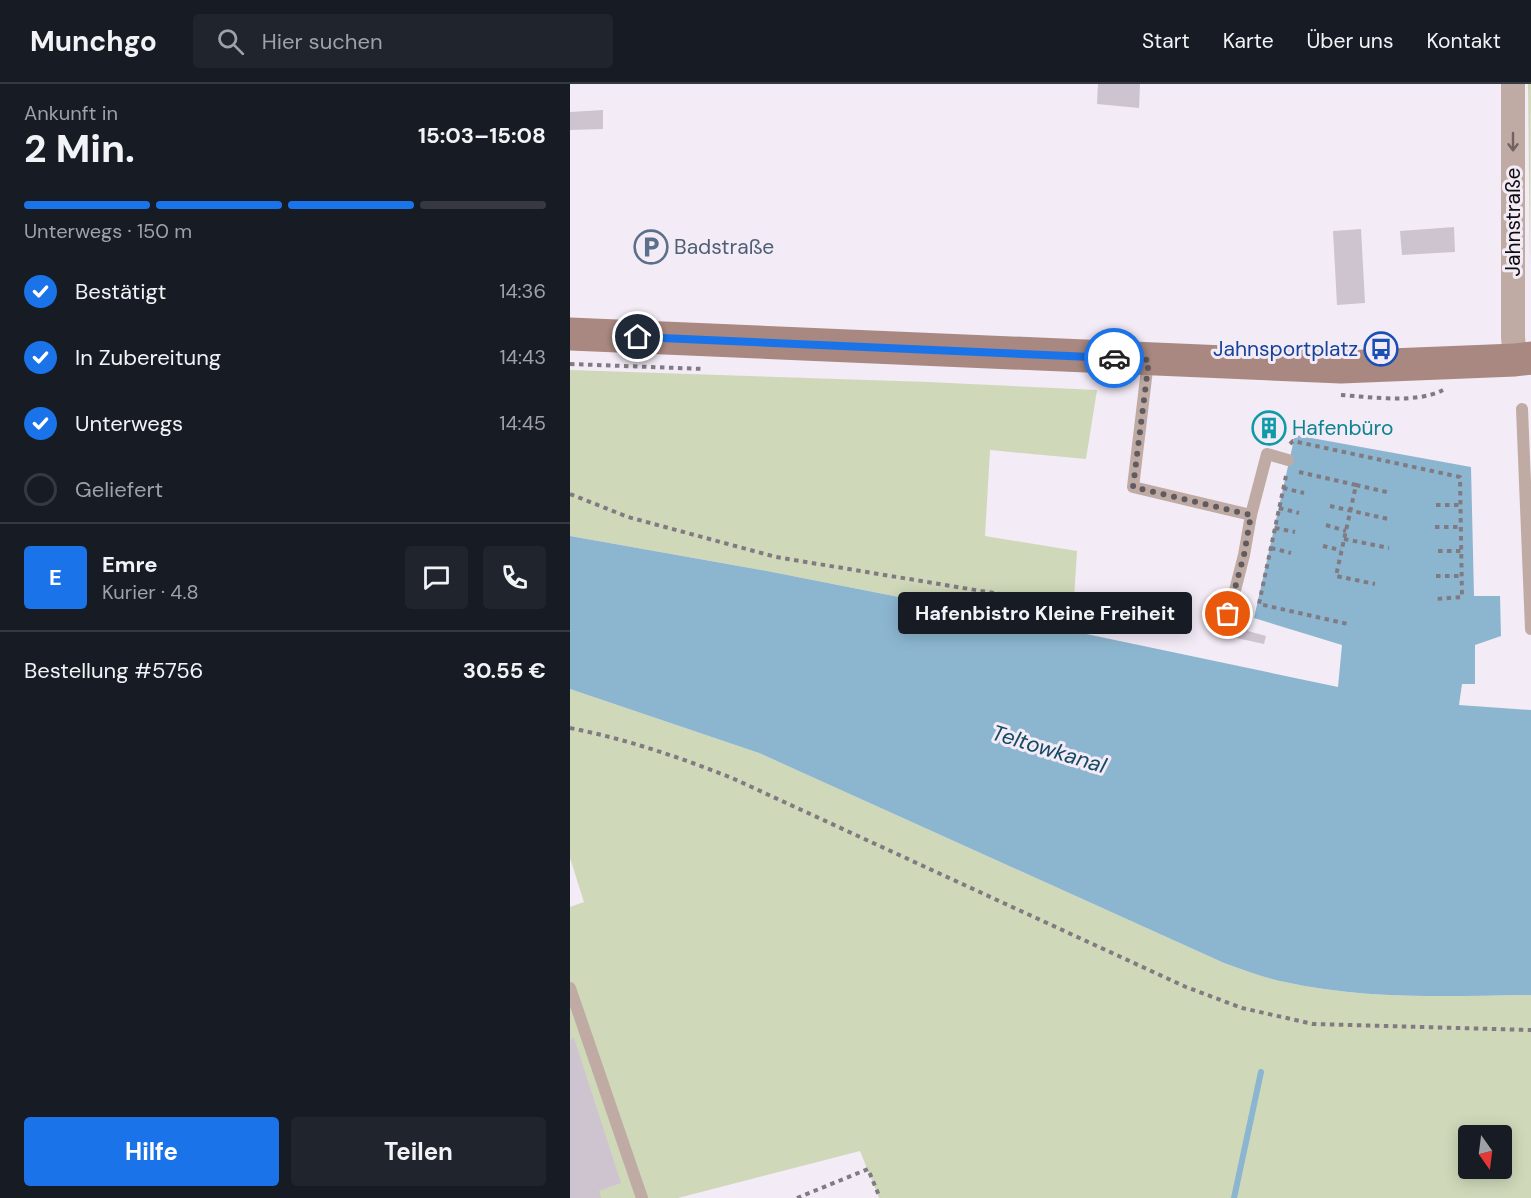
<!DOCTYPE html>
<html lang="de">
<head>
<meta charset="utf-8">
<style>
  :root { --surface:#171b24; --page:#20242c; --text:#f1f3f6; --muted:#9ea1a6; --line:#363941; --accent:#1a73e8 }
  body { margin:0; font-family:"DM Sans",sans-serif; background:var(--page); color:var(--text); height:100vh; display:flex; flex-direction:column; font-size:22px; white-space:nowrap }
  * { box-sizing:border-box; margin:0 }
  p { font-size:20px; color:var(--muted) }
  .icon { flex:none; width:33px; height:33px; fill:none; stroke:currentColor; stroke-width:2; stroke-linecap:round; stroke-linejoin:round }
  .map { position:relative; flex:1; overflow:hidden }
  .sheet { display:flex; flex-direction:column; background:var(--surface); width:570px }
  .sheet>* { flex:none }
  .needle { width:39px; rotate:166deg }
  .controls { position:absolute; left:888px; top:1041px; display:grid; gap:12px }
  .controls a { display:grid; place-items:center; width:54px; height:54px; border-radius:6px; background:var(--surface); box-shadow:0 3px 15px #0003; font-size:30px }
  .pin { position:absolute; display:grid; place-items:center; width:51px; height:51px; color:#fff; margin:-26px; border:3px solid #fff; border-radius:50%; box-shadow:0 2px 6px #0007 }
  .courier { position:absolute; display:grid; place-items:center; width:60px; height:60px; margin:-30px; border:4px solid #1a73e8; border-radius:50%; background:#fff; color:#222; box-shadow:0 2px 8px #0007 }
  .bubble { position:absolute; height:42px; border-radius:6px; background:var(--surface); box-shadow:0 3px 15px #0003; font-size:20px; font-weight:700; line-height:42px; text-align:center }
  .head em { font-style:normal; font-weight:700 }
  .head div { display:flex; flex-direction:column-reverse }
  .head { display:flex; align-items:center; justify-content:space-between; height:102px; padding:0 24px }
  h1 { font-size:39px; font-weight:700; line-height:45px }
  .bar { display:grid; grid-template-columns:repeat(4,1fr); gap:9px 6px; align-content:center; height:72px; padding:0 24px }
  .bar i { height:8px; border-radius:4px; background:var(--line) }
  .bar .selected { background:var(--accent) }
  .bar p { grid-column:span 4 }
  .line { display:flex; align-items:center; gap:15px; padding:0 24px; border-top:2px solid var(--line) }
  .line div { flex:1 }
  .round { display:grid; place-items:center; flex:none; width:63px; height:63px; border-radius:6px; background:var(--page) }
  ol { padding:0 24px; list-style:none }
  li { display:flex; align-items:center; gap:18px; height:66px }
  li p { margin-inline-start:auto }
  li .icon { padding:6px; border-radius:50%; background:var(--accent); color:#fff; stroke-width:4 }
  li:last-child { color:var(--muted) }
  li i { width:33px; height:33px; border:3px solid var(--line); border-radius:50% }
  .action { display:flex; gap:12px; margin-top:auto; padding:12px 24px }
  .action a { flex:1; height:69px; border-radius:6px; background:var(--accent); color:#fff; font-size:24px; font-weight:700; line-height:69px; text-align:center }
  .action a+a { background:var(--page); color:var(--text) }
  header { display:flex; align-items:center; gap:36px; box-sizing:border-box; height:84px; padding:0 30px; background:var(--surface); border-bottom:2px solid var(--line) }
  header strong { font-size:28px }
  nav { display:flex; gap:33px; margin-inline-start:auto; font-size:21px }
  .search { width:420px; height:54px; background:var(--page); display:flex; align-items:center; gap:15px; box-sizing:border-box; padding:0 21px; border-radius:6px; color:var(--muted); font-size:22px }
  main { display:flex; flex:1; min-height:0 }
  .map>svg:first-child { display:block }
  .green { fill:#cfd9b9; fill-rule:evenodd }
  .water { fill:#8cb6d0 }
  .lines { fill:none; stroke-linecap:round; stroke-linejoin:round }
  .stream { stroke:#8cb6d0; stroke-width:6 }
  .building { fill:#cdc4d0 }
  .path { stroke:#807b82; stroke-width:4; stroke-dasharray:4.5 4.5; stroke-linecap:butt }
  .lane { stroke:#c0aaa4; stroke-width:12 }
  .street { stroke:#c0aaa4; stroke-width:24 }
  .secondary { stroke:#a88880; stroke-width:33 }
  .oneway { stroke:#716361 }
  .done { stroke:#5f5b60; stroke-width:6; stroke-dasharray:0 10.8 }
  .route { stroke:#1a73e8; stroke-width:8 }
  .labels { text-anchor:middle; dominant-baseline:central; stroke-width:6; stroke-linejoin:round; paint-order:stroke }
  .street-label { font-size:21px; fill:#100d10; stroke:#f3ebf6 }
  .service-label { font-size:21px; fill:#4e5e75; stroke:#f3ebf6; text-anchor:start }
  .transit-label { font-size:21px; fill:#164399; stroke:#f3ebf6; text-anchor:end }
  .culture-label { font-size:21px; fill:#0d838f; stroke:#f3ebf6; text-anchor:start }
  .water-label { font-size:22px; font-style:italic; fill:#154a65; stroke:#f3ebf6 }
</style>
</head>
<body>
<header>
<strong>Munchgo</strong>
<div class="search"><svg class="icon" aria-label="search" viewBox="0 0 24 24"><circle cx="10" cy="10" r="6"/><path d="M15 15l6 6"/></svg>Hier suchen</div>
<nav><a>Start</a><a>Karte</a><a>Über uns</a><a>Kontakt</a></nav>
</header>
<main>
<section class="sheet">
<div class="head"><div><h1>2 Min.</h1><p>Ankunft in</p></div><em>15:03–15:08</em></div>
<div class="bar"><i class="selected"></i><i class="selected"></i><i class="selected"></i><i></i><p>Unterwegs · 150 m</p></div>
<ol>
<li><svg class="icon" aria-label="check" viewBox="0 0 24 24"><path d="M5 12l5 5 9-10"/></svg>Bestätigt<p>14:36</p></li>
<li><svg class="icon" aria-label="check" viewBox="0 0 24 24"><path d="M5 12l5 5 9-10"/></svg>In Zubereitung<p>14:43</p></li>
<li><svg class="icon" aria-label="check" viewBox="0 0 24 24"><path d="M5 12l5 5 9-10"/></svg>Unterwegs<p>14:45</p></li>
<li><i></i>Geliefert</li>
</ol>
<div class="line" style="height:108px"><b class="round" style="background:var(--accent);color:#fff">E</b><div><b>Emre</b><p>Kurier · 4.8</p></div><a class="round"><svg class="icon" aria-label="chat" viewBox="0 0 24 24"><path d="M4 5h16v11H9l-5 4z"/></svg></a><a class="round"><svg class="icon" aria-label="phone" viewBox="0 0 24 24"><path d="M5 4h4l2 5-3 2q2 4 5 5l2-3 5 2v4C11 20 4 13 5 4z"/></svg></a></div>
<div class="line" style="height:78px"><div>Bestellung #5756</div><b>30.55 €</b></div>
<div class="action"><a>Hilfe</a><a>Teilen</a></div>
</section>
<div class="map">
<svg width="961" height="1114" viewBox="0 0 961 1114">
  <rect width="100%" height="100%" fill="#f3ebf6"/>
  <g class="green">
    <polygon points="958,0 961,0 960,187"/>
    <polygon points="0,286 358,298 527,306 516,375 420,366 415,452 507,467 502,547 197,487 0,452"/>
    <path d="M0,605L189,669L654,879C674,886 694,894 715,898C795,916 880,912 961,911V1114H309L290,1067L108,1114H0V823L14,818L0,774ZM898,1052H932V1084H898Z"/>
  </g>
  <path class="water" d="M725,351L901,383L904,512H930L931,552L905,561V600H892L889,621L961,626V911C880,912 795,916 715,898C694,894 674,886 654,879L189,669L0,605V452L197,487L502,547L768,603L772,561L684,534Z"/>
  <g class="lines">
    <polyline class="stream" points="664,1114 691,988"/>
  </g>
  <g class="building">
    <polygon points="528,0 570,0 569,24 527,20"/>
    <polygon points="33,26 33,45 0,46 0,28"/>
    <polygon points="884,143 885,168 832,171 830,147"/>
    <polygon points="791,145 795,219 767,221 763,147"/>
    <polygon points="697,334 705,335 701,353 694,353"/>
    <polygon points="670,536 679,538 678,547 696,552 694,560 648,550 649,541 668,545"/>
    <polygon points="4,954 51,1099 29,1107 31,1114 0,1114 0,956"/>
  </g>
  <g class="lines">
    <g class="path">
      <polyline points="0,280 134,285"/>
      <path d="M771,311C801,313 846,320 873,306"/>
      <polyline points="720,360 723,357 890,393 892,513 866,515"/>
      <polyline points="729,388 786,401 766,492 805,500"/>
      <polyline points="716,392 689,520 778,540"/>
      <polyline points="786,401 817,408"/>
      <polyline points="713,404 734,409"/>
      <polyline points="0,410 58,433 206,473 502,522"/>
      <polyline points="866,421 890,421"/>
      <polyline points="760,422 818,435"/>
      <polyline points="709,424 729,429"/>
      <polyline points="756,441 776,447"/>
      <polyline points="865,443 891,443"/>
      <polyline points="705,444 725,448"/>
      <polyline points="774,455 819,464"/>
      <polyline points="753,462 771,466"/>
      <polyline points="701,464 721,469"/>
      <polyline points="868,467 891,467"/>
      <polyline points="866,492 892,492"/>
      <path d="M0,644C56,655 109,673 162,694L616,903L672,924L743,940L961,946"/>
      <polyline points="227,1114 298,1085 310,1114"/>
    </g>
    <g class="lane">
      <polyline points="578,277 563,403 681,431 674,471 659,530"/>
      <polyline points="952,325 961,545"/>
      <polyline points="681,431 697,370 718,376"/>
      <polyline points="0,904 72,1114"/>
    </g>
    <polyline class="street" points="943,0 943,253 945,276"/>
    <polyline class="secondary" points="0,250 771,283 945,276 961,274"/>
  </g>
  <defs><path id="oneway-shaft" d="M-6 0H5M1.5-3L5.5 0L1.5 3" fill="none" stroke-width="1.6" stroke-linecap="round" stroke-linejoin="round" transform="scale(1.5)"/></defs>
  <use class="oneway" href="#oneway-shaft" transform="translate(943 58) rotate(90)"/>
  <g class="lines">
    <polyline class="done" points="544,274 579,276 563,403 681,431 674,471 658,530"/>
    <polyline class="route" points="68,253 544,274"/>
  </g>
  <defs>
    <g id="parking-ring" transform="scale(1.725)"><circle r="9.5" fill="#f3ebf6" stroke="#5c6f8a" stroke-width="1.5"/><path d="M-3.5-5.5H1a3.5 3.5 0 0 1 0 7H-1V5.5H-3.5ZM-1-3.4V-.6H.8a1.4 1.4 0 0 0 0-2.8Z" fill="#5c6f8a"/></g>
    <g id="bus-ring" transform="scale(1.725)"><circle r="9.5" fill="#f3ebf6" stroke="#1a4fb4" stroke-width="1.5"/><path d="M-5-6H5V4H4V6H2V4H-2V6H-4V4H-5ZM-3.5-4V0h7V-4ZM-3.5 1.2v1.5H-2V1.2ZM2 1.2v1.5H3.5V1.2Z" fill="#1a4fb4"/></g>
    <g id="building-ring" transform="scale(1.725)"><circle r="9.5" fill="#f3ebf6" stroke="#0f9aa8" stroke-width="1.5"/><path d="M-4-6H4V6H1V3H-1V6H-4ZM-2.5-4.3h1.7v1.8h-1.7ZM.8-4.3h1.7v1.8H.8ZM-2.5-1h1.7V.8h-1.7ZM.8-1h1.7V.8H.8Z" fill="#0f9aa8"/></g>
  </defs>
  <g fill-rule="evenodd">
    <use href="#parking-ring" x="81" y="163"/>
    <use href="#bus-ring" x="811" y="265"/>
    <use href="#building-ring" x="699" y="344"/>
  </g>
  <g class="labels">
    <g class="street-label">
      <text transform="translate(943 138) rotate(-90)">Jahnstraße</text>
    </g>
    <g class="service-label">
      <text x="104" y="163">Badstraße</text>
    </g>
    <g class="transit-label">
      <text x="788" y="265">Jahnsportplatz</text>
    </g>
    <g class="culture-label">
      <text x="722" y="344">Hafenbüro</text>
    </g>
    <g class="water-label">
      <text transform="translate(479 665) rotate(17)">Teltowkanal</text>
    </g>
  </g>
</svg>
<div class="controls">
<a><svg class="needle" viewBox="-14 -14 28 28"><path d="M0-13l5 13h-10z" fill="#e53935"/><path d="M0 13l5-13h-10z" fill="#9ea1a6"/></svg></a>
</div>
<div class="pin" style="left:658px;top:530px;background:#ea580c"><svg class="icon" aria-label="bag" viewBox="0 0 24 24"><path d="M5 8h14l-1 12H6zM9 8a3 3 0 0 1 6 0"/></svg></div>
<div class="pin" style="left:68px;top:253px;background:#1f2937"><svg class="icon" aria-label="home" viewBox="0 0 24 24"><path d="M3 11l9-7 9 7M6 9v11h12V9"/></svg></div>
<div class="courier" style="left:544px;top:274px"><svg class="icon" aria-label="car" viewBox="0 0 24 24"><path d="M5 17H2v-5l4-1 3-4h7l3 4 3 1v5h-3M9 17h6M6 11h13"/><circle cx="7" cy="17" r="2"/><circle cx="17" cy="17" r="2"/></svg></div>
<div class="bubble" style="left:328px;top:508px;width:294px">Hafenbistro Kleine Freiheit</div>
</div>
</main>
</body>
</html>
